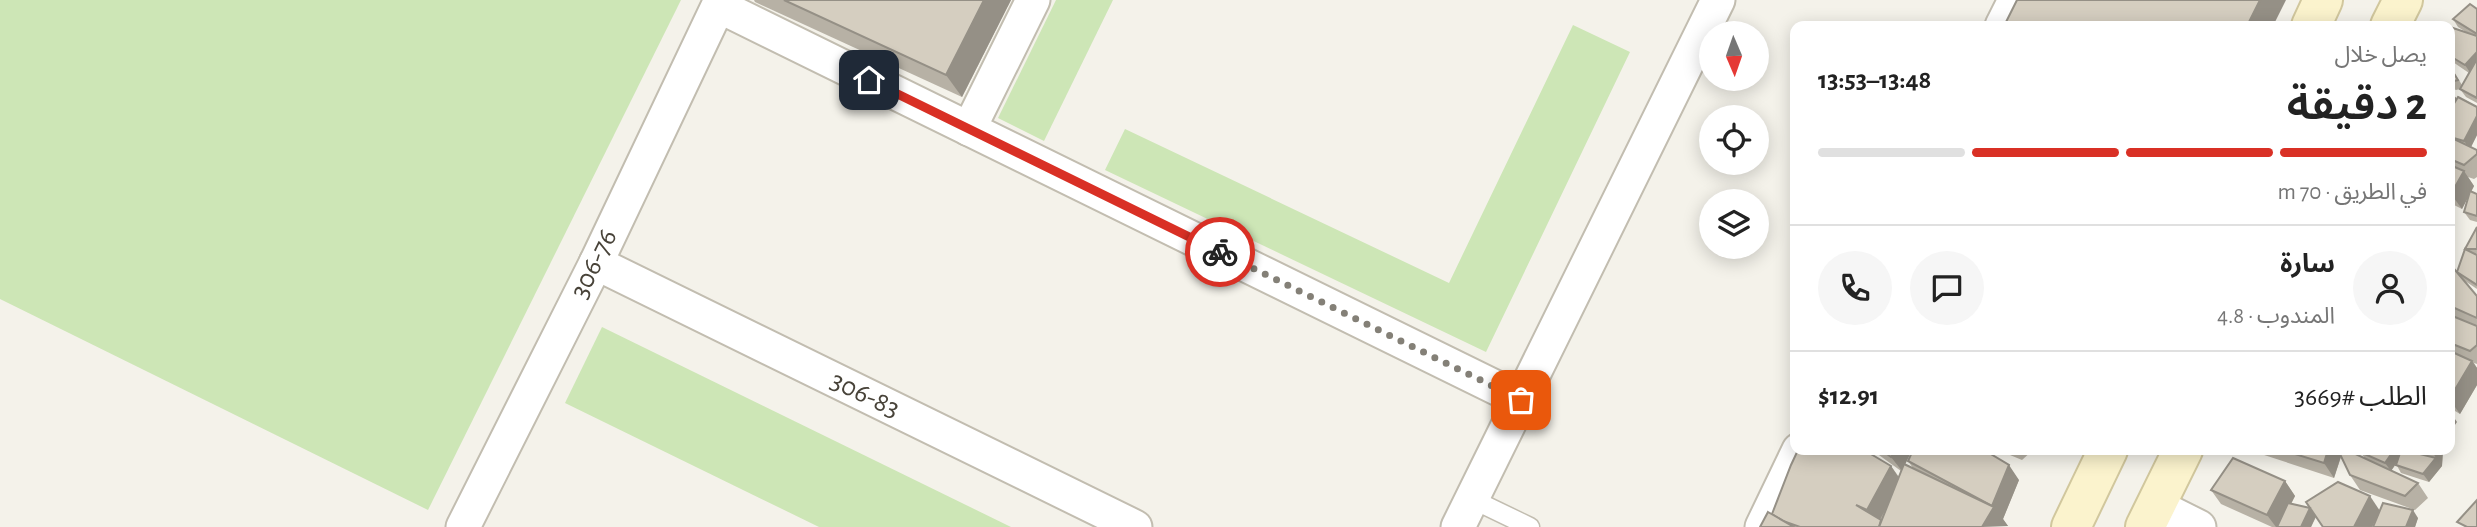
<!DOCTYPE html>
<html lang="ar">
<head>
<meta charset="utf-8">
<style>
  :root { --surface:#fff; --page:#f6f6f6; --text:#222; --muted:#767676; --line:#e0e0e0; --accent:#d93025 }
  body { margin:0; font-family:"Alegreya Sans","Noto Sans Arabic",sans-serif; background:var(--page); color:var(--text); direction:rtl; height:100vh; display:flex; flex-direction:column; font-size:26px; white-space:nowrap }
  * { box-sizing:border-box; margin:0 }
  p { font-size:23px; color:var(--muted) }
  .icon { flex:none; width:38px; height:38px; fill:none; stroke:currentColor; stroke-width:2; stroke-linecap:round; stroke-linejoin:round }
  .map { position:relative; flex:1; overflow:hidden; direction:ltr }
  .details { position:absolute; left:1790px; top:21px; width:665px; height:434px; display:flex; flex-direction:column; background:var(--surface); border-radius:14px; box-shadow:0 4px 18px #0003; direction:rtl }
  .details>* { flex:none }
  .needle { width:46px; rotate:178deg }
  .fabs { position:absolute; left:1699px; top:21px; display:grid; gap:14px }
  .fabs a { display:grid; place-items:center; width:70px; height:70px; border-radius:50%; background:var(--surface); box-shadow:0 4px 18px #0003; font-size:35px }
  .pin { position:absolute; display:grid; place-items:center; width:60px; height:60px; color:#fff; margin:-30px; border-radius:14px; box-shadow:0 4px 10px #0006 }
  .courier { position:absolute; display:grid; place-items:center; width:70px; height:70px; margin:-35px; border:5px solid #d93025; border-radius:50%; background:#fff; color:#222; box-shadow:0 2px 9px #0007 }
  .summary em { font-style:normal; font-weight:600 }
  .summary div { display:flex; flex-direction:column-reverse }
  .summary { display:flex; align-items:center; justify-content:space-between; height:119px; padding:0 28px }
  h1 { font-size:46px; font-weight:600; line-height:52px }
  .bar { display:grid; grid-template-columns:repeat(4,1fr); gap:10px 7px; align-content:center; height:84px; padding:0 28px }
  .bar i { height:9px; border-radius:5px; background:var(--line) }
  .bar .selected { background:var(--accent) }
  .bar p { grid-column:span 4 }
  .line { display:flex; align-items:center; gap:18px; padding:0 28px; border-top:2px solid var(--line) }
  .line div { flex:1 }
  .round { display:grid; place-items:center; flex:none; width:74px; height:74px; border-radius:37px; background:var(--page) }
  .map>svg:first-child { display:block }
  .green { fill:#cde6b6 }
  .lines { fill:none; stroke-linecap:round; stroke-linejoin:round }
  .lane-casing { stroke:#c2bdb0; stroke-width:21 }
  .street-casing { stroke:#c2bdb0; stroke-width:37 }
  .secondary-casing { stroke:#d1c79d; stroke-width:42 }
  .lane { stroke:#fff; stroke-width:18 }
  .street { stroke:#fff; stroke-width:33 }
  .secondary { stroke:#fbf3cd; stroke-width:38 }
  .wall { fill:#b7b1a5 }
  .shaded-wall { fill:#959086 }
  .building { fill:#d5cec0; stroke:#959086; stroke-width:2 }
  .done { stroke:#848077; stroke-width:7; stroke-dasharray:0 12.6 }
  .route { stroke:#d93025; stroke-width:9 }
  .labels { text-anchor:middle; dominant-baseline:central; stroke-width:7; stroke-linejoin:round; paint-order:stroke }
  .street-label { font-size:28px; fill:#484339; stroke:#fff }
</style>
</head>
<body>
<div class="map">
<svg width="2477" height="527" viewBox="0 0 2477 527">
  <rect width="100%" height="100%" fill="#f4f2ea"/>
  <g class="green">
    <polygon points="0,0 681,0 428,510 0,299"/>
    <polygon points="1056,0 1113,0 1044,141 998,118"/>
    <polygon points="1573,25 1630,52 1486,352 1105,170 1125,129 1449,283"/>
    <polygon points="602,327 1011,527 819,527 565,403"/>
  </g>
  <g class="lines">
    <g class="lane-casing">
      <polyline id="lane" points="1472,499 1530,527"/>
    </g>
    <g class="street-casing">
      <g id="street">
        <polyline points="719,6 1521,400"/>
        <polyline points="2002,26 2015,0"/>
        <polyline points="969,129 1033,0"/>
        <polyline points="596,263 1135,527"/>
        <polyline points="2155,505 2199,527"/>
        <polyline points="463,527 596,263 721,0"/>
        <polyline points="1458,527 1718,0"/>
        <polyline points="1762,527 1799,450"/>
      </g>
    </g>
    <g class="secondary-casing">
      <g id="secondary">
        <polyline points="2311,26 2323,0"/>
        <polyline points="2390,26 2403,0"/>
        <polyline points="2071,527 2108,450"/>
        <polyline points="2145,527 2183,450"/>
      </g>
    </g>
    <use href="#lane" class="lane"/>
    <use href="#street" class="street"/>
    <use href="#secondary" class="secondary"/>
  </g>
  <g class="wall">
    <polygon points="754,0 1011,0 962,97 755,2"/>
    <polygon points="2477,9 2477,103 2466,97 2460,89 2456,90 2450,87 2450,66 2462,85 2469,73 2450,60 2450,27 2466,32 2458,27 2453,19"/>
    <polygon points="2450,91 2457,99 2477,107 2477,135 2471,147 2477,150 2477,177 2474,179 2468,177 2474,186 2471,192 2477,194 2477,222 2470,220 2464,212 2468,197 2462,209 2450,203"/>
    <polygon points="2477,227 2477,289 2465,281 2477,296 2477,364 2474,363 2477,368 2477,385 2460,414 2450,408 2450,264 2457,272"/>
    <polygon points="1872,450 1912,450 1905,464 1913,468 1908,461 2019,480 2003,519 2008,526 1760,527 1772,514 1891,466 1899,477 1901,471"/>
    <polygon points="1998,450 2033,450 2022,460"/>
    <polygon points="2255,450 2347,450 2365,458 2360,452 2362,450 2443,450 2442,466 2429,482 2401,473 2396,464 2391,471 2418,483 2428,498 2415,510 2360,490 2350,475 2341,457 2334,478 2258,453"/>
    <polygon points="2285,481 2295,496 2291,504 2310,508 2380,510 2418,518 2415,527 2373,527 2378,516 2372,527 2323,527 2316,517 2311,527 2272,527 2221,504 2211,490"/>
  </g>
  <g class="shaded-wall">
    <polygon points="984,0 1011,0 962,97 946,75"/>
    <polygon points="2260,0 2286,0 2273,26 2247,26"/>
    <polygon points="2477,52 2477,66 2471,74 2465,65"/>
    <polygon points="2453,94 2459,102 2450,113 2450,98"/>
    <polygon points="2477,116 2477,135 2470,149 2464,141"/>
    <polygon points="2464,171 2474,186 2462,209 2451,194"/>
    <polygon points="2472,361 2477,368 2477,385 2460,414 2450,400 2450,398"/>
    <polygon points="2450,412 2457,422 2450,432"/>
    <polygon points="1895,450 1912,450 1902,471 1891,457"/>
    <polygon points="2328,450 2343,450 2334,478 2324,463"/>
    <polygon points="2394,450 2401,450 2403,453 2391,471 2385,463"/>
    <polygon points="2432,450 2443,450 2442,466 2429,482 2423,474 2436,458 2432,451"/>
    <polygon points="2009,465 2019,480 2003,519 2008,526 1982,527"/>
    <polygon points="1891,466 1901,481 1877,525 1867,510"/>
    <polygon points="2285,481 2295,496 2279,527 2276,527 2267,515"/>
    <polygon points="2370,496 2380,511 2372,527 2354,527"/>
    <polygon points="2310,508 2316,516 2311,527 2301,527"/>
    <polygon points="2413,510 2418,518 2415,527 2406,527"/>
  </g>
  <g class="building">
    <polygon points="784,0 984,0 946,75"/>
    <polygon points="2017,0 2260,0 2247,26 2004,26"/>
    <polygon points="2470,4 2477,9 2477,34 2453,19"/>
    <polygon points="2450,27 2477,36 2477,52 2465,65 2450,56"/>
    <polygon points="2477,59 2477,98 2460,89"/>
    <polygon points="2450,67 2458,80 2450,82"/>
    <polygon points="2458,97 2477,107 2477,116 2464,141 2450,137 2450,110"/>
    <polygon points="2450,137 2477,150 2477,154 2464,165 2450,159"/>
    <polygon points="2450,165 2464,171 2451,194 2450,193"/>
    <polygon points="2470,191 2477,194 2477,216 2464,212"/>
    <polygon points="2477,227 2477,249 2465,249"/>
    <polygon points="2465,249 2477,255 2477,285 2457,272"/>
    <polygon points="2450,264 2477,296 2477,318 2450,306"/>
    <polygon points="2450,315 2477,326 2477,345 2470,351 2450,343"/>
    <polygon points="2450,351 2472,361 2450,398"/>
    <polygon points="1798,450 1864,450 1891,466 1867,510 1856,505 1881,520 1879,527 1800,527 1783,521 1772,514 1791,465"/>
    <polygon points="1882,450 1895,450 1891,457"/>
    <polygon points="1913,450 1984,450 2009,465 1992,506 1908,461"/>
    <polygon points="2282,450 2328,450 2324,463"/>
    <polygon points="2338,450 2347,450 2418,483 2405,496 2350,475"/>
    <polygon points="2362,450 2394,450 2385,463 2360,452"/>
    <polygon points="2401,450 2404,450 2436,458 2423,474 2396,465"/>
    <polygon points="2233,458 2285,481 2267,515 2211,490"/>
    <polygon points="1904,464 1994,507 1982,527 1879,527"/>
    <polygon points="2338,482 2370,496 2354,527 2323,527 2306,502"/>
    <polygon points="2477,500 2477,527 2467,527 2457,522"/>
    <polygon points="2288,503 2310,508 2301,527 2277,527"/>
    <polygon points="2383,503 2413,510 2406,527 2373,527"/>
    <polygon points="1768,512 1794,527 1760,527"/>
  </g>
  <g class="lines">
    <polyline class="done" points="1220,252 1521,400"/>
    <polyline class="route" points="869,80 1220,252"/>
  </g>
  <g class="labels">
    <g class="street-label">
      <text transform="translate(594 264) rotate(-64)">306-76</text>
      <text transform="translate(865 395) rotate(26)">306-83</text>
    </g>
  </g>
</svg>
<div class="fabs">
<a><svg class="needle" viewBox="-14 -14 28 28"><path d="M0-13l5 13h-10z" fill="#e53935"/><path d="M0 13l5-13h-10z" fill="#767676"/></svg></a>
<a><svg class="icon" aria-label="locate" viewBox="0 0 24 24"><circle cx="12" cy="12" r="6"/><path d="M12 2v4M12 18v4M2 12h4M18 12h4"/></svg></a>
<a><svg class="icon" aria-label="layers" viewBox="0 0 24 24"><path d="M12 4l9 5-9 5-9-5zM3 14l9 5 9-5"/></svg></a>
</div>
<div class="pin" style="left:1521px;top:400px;background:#ea580c"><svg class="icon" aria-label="bag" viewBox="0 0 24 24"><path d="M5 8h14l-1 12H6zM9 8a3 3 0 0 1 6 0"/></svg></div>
<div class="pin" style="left:869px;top:80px;background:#1f2937"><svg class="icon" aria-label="home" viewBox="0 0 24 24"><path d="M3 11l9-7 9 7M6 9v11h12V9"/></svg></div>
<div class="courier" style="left:1220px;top:252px"><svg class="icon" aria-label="bike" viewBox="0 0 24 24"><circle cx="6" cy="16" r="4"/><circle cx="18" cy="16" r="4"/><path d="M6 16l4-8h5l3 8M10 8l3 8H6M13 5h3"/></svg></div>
<section class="details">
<div class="summary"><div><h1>2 دقيقة</h1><p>يصل خلال</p></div><em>13:48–13:53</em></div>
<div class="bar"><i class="selected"></i><i class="selected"></i><i class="selected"></i><i></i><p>في الطريق · 70 m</p></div>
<div class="line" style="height:126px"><a class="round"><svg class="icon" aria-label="person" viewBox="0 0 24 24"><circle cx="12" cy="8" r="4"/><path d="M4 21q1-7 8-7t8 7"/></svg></a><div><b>سارة</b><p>المندوب · 4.8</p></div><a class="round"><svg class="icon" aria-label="chat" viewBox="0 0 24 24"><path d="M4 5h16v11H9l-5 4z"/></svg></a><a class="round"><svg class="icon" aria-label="phone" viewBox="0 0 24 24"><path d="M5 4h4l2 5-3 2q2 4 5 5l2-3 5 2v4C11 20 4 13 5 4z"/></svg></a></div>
<div class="line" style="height:91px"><div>الطلب #3669</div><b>$12.91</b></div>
</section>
</div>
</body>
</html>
